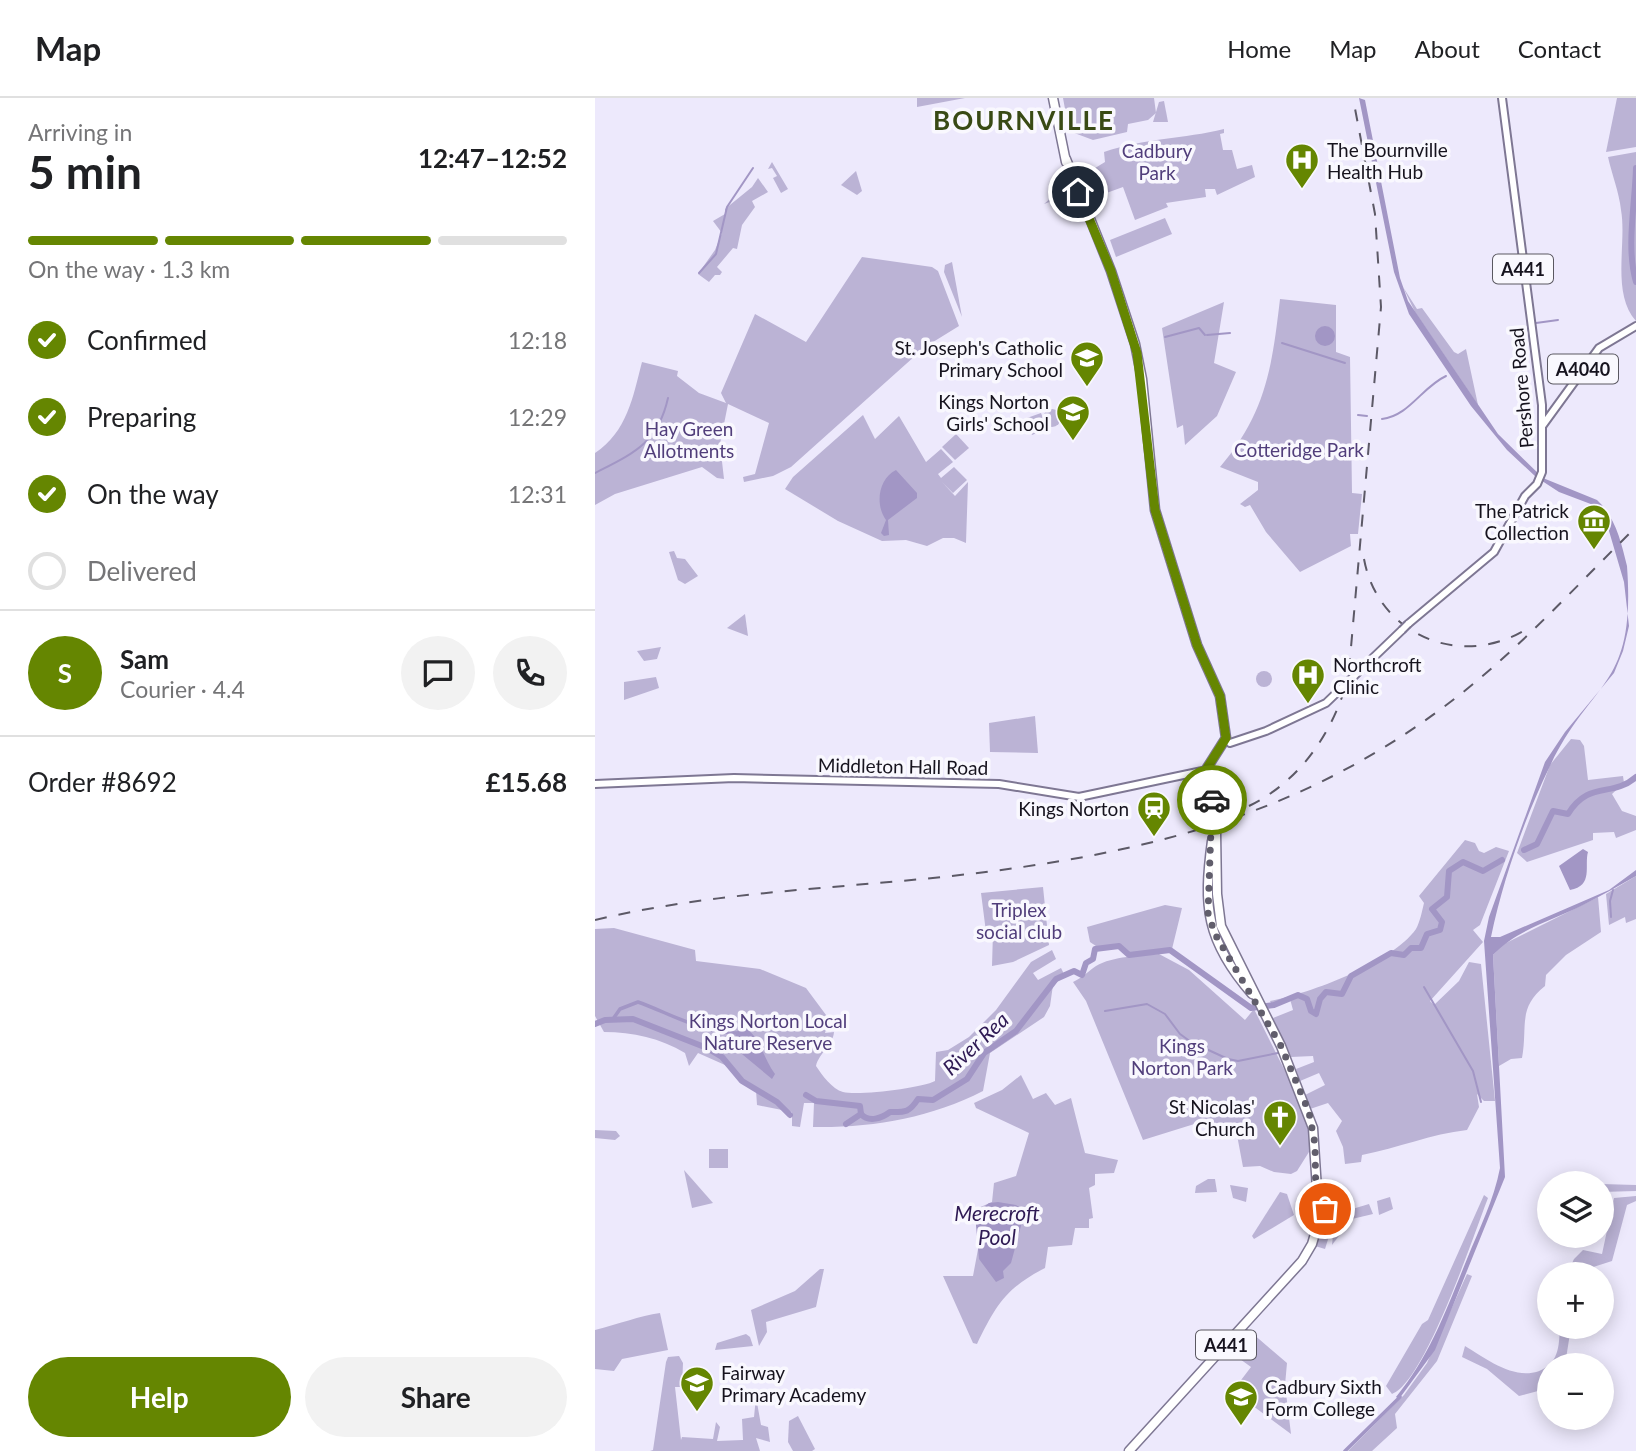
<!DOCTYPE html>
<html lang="en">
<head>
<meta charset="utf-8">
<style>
  :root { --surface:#fff; --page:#f2f2f2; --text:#202124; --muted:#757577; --line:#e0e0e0; --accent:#658601 }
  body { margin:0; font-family:Lato,sans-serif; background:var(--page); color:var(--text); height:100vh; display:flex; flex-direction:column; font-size:26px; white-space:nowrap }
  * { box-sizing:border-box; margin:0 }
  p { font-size:23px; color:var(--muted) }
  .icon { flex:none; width:38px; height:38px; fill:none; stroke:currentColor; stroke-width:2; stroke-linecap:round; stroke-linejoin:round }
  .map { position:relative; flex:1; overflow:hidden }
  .details { display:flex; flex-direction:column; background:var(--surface); width:595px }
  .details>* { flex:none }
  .buttons { position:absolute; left:942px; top:1073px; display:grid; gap:14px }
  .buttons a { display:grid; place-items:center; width:77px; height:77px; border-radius:50%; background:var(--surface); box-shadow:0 4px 18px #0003; font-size:35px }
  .pin { position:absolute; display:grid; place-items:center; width:60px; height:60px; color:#fff; margin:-30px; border:4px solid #fff; border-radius:50%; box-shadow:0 2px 7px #0007 }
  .courier { position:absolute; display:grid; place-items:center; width:70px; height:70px; margin:-35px; border:5px solid #658601; border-radius:50%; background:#fff; color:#222; box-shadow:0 2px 9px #0007 }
  .summary em { font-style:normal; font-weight:700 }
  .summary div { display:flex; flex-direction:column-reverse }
  .summary { display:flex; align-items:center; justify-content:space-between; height:119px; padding:0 28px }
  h1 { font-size:46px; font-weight:700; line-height:52px }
  .bar { display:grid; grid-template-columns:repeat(4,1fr); gap:10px 7px; align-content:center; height:84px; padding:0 28px }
  .bar i { height:9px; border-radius:5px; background:var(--line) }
  .bar .on { background:var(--accent) }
  .bar p { grid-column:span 4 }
  .line { display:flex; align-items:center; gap:18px; padding:0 28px; border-top:2px solid var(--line) }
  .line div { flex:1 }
  .round { display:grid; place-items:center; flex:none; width:74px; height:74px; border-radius:37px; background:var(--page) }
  ol { padding:0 28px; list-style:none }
  li { display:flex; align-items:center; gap:21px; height:77px }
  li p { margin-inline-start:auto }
  li .icon { padding:7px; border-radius:50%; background:var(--accent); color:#fff; stroke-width:4 }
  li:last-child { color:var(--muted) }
  li i { width:38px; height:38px; border:4px solid var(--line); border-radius:50% }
  .primary-button { display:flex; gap:14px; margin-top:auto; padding:14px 28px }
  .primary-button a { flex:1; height:80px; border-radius:42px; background:var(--accent); color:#fff; font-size:28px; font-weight:700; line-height:80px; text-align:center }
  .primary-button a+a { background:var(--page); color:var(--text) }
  header { display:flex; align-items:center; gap:42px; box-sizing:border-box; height:98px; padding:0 35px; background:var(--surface); border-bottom:2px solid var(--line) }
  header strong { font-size:33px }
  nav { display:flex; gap:38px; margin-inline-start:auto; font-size:24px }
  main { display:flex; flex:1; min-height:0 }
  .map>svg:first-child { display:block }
  .green { fill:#bbb3d5 }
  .water { fill:#a296c5 }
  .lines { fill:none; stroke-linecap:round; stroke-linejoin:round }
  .stream { stroke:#a296c5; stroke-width:2 }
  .canal { stroke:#a296c5; stroke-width:3.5 }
  .river { stroke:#a296c5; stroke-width:6 }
  .major-casing { stroke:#7e7793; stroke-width:10 }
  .highway-casing { stroke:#7e7793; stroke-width:11 }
  .major { stroke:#fff; stroke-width:6 }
  .highway { stroke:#fff; stroke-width:8 }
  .rail { stroke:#5c5966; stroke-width:2; stroke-dasharray:12 12; stroke-linecap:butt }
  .major-bridge-casing { stroke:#7e7793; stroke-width:10; stroke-linecap:butt }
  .highway-bridge-casing { stroke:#7e7793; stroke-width:11; stroke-linecap:butt }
  .major-bridge { stroke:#fff; stroke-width:6 }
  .highway-bridge { stroke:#fff; stroke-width:8 }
  .done { stroke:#615e6c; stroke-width:7; stroke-dasharray:0 12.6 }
  .route { stroke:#658601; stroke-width:9 }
  .labels { text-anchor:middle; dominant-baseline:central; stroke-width:7; stroke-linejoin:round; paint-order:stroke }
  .shield { fill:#f9f8fe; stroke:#5a5861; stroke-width:2 }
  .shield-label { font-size:18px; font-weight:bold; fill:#16131e }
  .poi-label { font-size:19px; fill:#16131e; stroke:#f9f8fe; text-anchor:end }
  .park-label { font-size:19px; fill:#513e7b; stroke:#f9f8fe }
  .street-label { font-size:19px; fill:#16131e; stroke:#f9f8fe }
  .water-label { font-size:21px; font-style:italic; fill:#2f1a54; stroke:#f9f8fe }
  .district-label { font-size:26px; font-weight:bold; letter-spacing:2px; fill:#394a15; stroke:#f9f8fe }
</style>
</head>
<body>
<header>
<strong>Map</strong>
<nav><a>Home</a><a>Map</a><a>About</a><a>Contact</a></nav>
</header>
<main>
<section class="details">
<div class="summary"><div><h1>5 min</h1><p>Arriving in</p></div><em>12:47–12:52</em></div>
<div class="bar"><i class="on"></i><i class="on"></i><i class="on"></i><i></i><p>On the way · 1.3 km</p></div>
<ol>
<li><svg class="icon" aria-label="check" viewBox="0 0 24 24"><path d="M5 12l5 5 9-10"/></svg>Confirmed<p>12:18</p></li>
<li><svg class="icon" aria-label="check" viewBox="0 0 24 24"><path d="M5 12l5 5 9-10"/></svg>Preparing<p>12:29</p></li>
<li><svg class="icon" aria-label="check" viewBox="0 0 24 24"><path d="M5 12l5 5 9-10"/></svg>On the way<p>12:31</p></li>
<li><i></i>Delivered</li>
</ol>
<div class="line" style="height:126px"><b class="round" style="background:var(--accent);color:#fff">S</b><div><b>Sam</b><p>Courier · 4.4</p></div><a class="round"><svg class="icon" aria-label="chat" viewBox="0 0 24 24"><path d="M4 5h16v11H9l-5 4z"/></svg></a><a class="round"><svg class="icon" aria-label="phone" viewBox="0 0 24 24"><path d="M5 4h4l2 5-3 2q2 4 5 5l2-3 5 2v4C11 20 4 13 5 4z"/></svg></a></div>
<div class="line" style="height:91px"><div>Order #8692</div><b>£15.68</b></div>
<div class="primary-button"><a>Help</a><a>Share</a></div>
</section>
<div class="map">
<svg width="1041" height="1353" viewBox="0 0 1041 1353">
  <rect width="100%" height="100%" fill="#ede9fc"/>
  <g class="green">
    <polygon points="322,0 370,0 322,9"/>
    <polygon points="468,0 559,0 561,15 553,22 533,26 532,34 498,42 474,33"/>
    <polygon points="1022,0 1041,0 1041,49 1011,54"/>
    <polygon points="569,3 573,24 558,24 564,4"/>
    <path d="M629,31V35L625,36L628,52H637L642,71L657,67L660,79L622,97L620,91H610L611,99L571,105L573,109L540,122L528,89L495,101L487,78L510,64L509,54C549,40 589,41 629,31Z"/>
    <path d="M1041,54V223C1016,195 1032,145 1026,112C1024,94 1017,77 1013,59Z"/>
    <polygon points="177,64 193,91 186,95 178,80 182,78 177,70 173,71"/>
    <polygon points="261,73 267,93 262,97 246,87"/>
    <polygon points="163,80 173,94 157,103 160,109 147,127 142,151 138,150 122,169 127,174 125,177 120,177 114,184 103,176 120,152 127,135 118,123 130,116 130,111 157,89"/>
    <polygon points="472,86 475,86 480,95 449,106"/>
    <polygon points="570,120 577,136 521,159 515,142"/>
    <path d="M267,159L337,169L343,173L364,228L330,249L196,369L178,378L149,384L148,379L160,376L174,325L133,306L125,346L129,381L122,380L107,369L20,396L0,407V355C32,334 38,299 47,264L83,273L82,278L104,295L131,305L126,295L160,216L211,244Z"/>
    <polygon points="357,164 367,219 349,174 350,167"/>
    <polygon points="808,189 822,211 827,210 859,254 863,256 871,251 883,307 820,214"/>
    <path d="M685,201L741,207V254L755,259L757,395L767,396L763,436H755L756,448L705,474L671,434L655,407L650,409L645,406L663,392V384L625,369C671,315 677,269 685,201Z"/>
    <polygon points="629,204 619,265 641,274 622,318 590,347 588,327 582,330 567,230"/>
    <circle cx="457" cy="320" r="9"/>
    <polygon points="446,315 452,331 437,337 432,320"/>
    <polygon points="268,317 280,341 304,318 331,364 346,351 358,364 343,376 346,380 359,369 372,382 358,395 347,384 360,398 373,384 371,445 359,440 348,440 332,448 311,442 287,443 243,423 190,391 198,379"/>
    <polygon points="361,336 374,350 360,362 347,349"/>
    <polygon points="79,453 82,460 90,461 103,478 90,486 83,482 74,454"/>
    <polygon points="150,516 153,538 132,530"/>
    <polygon points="66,549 62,561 49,563 42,553"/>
    <circle cx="669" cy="581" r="8"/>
    <polygon points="61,579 64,590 29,602 29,584"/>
    <polygon points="440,618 443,655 395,654 394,625"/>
    <polygon points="976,641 985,642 989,648 993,682 1028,678 1029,685 1017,696 1027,713 1041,718 1041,732 1021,740 1019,734 998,735 998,742 932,764 922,755 955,667"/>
    <path d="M870,742L880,745L884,753L889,755L901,749L914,753L885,827L878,832L888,844L835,903L839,907L864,883L874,864L886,866L900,1003H889L882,996L884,1009L872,1032C836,1036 803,1050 767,1057L766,1064L750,1066L748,1049L741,1033L747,1023L733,1005L715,1011L710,997L730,987L724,975L705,983L701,971L719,964L718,958L696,959L678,920L698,912L695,901L678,909L675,903C716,895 797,865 821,831C825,824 827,813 829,805L824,798Z"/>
    <polygon points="1041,778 1041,821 1031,825 1030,819 1014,827 1011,796"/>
    <polygon points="448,789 454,847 418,864 397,868 398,834 391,834 386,795"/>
    <path d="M1003,799L1006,834L971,857L951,877L950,888C922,910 933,929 927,960L916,961L904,968L898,857L907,847Z"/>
    <polygon points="570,807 587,810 577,851 534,855 525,847 504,850 495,844 492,829"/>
    <path d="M19,830L100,852L101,863L165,871L211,890L234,921L230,935L239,934C238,947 224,955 221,968C227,977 237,991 248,994C263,998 327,990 340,983L341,954L353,952L374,939L401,912L436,864L457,852L461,861L438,875L443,882L466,870L470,878L458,887L455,908L449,919L395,955L388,993C335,1020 277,1030 218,1029L219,1005H209L205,1029L197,1028V1014L162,1007L161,992L130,967L103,955L94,968L90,955C65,940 38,934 9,934L0,918V831Z"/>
    <path d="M564,856L594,872L650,922L659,911L711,1015L719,1046L702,1073L696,1076L679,1074L665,1068L648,1069L642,1037L613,1041L609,1023L548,1042L491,903L478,884C489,879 493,873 501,868C518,858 545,858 564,856Z"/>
    <path d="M426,977L438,1001L451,995L460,1007L476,1000L490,1055L523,1062L519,1075L500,1076V1087L494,1090L498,1120L494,1121V1130H480L477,1147L453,1149L450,1170C411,1190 401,1207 382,1246L378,1245L348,1178H378L384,1146L380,1116L381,1111L397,1104L399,1085L421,1078L434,1035L381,1010L379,1005L407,992Z"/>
    <polygon points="0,1032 21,1033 25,1038 20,1042 0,1040"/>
    <rect x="114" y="1051" width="19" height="19"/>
    <polygon points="89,1072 118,1105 97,1110"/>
    <polygon points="613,1081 620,1081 622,1094 600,1095 601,1088"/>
    <polygon points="1006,1086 1041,1087 1041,1093 1006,1094"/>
    <polygon points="635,1087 653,1090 651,1104 638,1100"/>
    <polygon points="685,1094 692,1096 699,1117 659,1141 657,1138"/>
    <path d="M889,1097L893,1100C879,1136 830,1284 797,1296L791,1288L827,1226L833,1222Z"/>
    <polygon points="1041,1098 1041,1103 1032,1107 1017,1163 989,1172 987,1176 972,1176 979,1161 988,1152 1007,1156 1019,1100"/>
    <polygon points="795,1099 798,1111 784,1117 782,1103"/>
    <polygon points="774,1106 778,1116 757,1121 754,1112"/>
    <polygon points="752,1111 756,1122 737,1147 740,1118"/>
    <polygon points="729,1128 734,1128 735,1135 730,1151 720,1148"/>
    <polygon points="225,1171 229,1171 221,1209 171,1224 172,1234 164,1248 156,1212 200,1193"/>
    <polygon points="872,1176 877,1178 842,1263 800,1316 802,1330 777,1353 753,1353 809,1297 832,1265"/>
    <path d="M65,1215L73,1252L27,1261L19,1273L0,1271V1232C23,1226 45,1218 65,1215Z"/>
    <path d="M965,1228L976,1229L970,1267H954C965,1257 964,1242 965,1228Z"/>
    <polygon points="650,1229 692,1265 690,1287 696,1336 654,1305 640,1290 656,1269 631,1251"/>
    <polygon points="151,1236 155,1239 158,1248 120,1252 122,1245"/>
    <path d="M870,1248C893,1262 928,1289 954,1267V1290L924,1298L892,1271L867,1259Z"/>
    <polygon points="84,1258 88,1265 87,1289 80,1289 86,1342 87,1339 118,1341 121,1324 125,1329 122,1343 148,1342 147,1321 159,1319 161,1299 166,1327 173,1329 175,1344 161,1340 165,1353 55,1353 58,1352 71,1264 73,1259"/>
    <polygon points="203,1318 220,1351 217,1353 198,1353 193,1344 194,1323"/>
  </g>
  <g class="water">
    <path d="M764,0L770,2L805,180L813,203L903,336L948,380L1002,402C1021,420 1026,444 1032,468C1041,591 997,580 955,668C929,721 908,782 896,839H905L1014,792L1041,772V778C1023,788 1006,798 988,807C958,822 921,832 898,857L910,1079L840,1252L804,1301L801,1299C835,1258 852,1210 872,1161C884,1131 899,1102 905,1070L889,843L894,819L950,664L970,634L1019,575L1028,553L1034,528L1029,484L1009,416L1001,408L964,394L941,379L912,352L876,308L814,216L799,174Z"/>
    <circle cx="730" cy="238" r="10"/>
    <path d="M301,372L322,395V400L293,422L294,437L289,438L286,435L291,422C280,407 283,381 301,372Z"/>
    <path d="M988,751L993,754C989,767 999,788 975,792L964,768Z"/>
    <path d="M151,931C165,938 169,962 180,976L177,981L136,947L143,932Z"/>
    <polygon points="403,1104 421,1107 430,1113 416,1165 408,1173 409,1180 401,1184 384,1161 380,1116 394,1105"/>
  </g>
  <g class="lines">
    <g class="stream">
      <polyline points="104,175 121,156 132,109 158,70"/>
      <polyline points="941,225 963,222"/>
      <polyline points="612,237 635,235"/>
      <polyline points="570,239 604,230 610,237"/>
      <polyline points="687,245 750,265"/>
      <polyline points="763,317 772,318"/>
      <path d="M787,321C814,318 827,289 851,278"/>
      <path d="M0,375C39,355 63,345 73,300"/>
      <polyline points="1016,819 1015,803 1018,792"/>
      <polyline points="829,889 878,973 886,1004"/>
      <polyline points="510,913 552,906 570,916 585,936 596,944 633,961 643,963 683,955"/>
    </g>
    <g class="canal">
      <path d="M18,921L25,911L43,904C74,915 107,935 142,935"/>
      <polyline points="750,1353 805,1299"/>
    </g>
    <g class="river">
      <path d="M1041,70C1040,107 1031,149 1041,184"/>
      <path d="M929,752L942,746L958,713L973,716C994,682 1017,700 1041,679"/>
      <polyline points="0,926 10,922 38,921 112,950 127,959 147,983 182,1004 195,1017"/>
      <polyline points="211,997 221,1003 265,1008 266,1016"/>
      <path d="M266,1016C274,1025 287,1020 295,1014C310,1014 314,1015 323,1001L338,1002L372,981L389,955L421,933L461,881L479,873L487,877L491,865L498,861L500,851L524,848L534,857L575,852L656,910L679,907L703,897L712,901L716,913L721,916L725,901L731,894L747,896L756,878L796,855L809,857L816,850H826L832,836L845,832L847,824L837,811L852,799L854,773L868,764L888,773L907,762"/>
      <polyline points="251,1026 266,1016"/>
    </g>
    <g class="major-casing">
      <g id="major">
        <polyline points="948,327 1004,250 1041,228"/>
        <polyline points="813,526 899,454 930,398 942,386 947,374 947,307 907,0"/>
        <polyline points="635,645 671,633 731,605 807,532"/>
        <polyline points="0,686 139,680 404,686 484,699 612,672"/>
      </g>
    </g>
    <g class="highway-casing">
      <g id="highway">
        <polyline points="458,0 471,64"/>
        <polyline points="471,61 516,173 540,246 547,281 560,412 602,547 625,598 631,640 612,670 617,702"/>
        <path d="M617,743C608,809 611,843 657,896"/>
        <polyline points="723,1113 730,1111 734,1116 724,1131"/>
        <polyline points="534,1353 707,1163 717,1146 724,1122 718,1030 686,948 626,828 622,796 621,733"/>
      </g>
    </g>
    <use href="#major" class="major"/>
    <use href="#highway" class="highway"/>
    <g class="rail">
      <path d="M769,461C783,537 865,571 930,532"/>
      <polyline points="754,572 786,209 780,116 758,0"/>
      <path d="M654,708C699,686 730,646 747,599"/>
      <path d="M0,822C117,794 237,791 356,778C557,756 724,714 883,582C939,535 989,480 1041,429"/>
    </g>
    <g class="major-bridge-casing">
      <polyline id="major-bridge" points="807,532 813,526"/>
    </g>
    <g class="highway-bridge-casing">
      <polyline id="highway-bridge" points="621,683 621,733"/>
    </g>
    <use href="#major-bridge" class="major-bridge"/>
    <use href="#highway-bridge" class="highway-bridge"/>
  </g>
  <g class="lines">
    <polyline class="done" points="617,702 613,815 620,836 686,948 714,1014 720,1046 721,1104 723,1113 730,1111"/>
    <polyline class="route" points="483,94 516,173 542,255 560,412 602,547 625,598 631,640 612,670 617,702"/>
  </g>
  <defs>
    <g id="hospital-pin" transform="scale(1.75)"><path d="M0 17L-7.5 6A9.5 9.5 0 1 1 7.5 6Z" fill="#658601" stroke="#f9f8fe"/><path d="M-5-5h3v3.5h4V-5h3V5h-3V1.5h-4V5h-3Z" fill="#fff"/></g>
    <g id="school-pin" transform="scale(1.75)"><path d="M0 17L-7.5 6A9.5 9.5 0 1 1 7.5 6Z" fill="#658601" stroke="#f9f8fe"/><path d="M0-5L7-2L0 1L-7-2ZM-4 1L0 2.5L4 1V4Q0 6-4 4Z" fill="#fff"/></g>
    <g id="museum-pin" transform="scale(1.75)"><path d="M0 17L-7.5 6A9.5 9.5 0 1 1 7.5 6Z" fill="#658601" stroke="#f9f8fe"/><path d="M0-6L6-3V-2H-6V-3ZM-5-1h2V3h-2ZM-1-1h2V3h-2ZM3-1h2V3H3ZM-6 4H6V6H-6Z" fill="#fff"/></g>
    <g id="station-pin" transform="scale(1.75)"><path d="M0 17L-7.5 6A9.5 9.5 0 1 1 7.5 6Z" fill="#658601" stroke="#f9f8fe"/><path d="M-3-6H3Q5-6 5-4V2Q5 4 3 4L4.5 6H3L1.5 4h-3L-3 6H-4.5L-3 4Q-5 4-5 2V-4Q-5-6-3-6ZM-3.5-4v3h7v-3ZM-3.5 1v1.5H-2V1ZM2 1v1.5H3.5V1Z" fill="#fff"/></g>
    <g id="church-pin" transform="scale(1.75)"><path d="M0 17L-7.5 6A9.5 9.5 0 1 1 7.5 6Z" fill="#658601" stroke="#f9f8fe"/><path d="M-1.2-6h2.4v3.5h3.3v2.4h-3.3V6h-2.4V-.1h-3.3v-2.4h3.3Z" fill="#fff"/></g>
    <g id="university-pin" transform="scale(1.75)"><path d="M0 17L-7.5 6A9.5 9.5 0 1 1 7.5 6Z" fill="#658601" stroke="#f9f8fe"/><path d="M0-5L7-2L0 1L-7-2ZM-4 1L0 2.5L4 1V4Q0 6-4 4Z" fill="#fff"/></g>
  </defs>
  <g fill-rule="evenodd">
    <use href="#hospital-pin" x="707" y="62"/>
    <use href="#school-pin" x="492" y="260"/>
    <use href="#school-pin" x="478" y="314"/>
    <use href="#museum-pin" x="999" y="423"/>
    <use href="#hospital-pin" x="713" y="577"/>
    <use href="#station-pin" x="559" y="710"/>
    <use href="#church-pin" x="685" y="1019"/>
    <use href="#school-pin" x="102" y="1285"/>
    <use href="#university-pin" x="646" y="1299"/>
  </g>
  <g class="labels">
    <g class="shield">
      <rect x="898" y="156.5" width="60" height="29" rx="5"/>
      <rect x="953" y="256.5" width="70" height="29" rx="5"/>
      <rect x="601" y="1232.5" width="60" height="29" rx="5"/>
    </g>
    <g class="shield-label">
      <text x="928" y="171">A441</text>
      <text x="988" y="271">A4040</text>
      <text x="631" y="1247">A441</text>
    </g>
    <g class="poi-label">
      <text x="732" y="51" text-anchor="start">The Bournville<tspan x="732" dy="22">Health Hub</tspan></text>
      <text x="468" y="249">St. Joseph's Catholic<tspan x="468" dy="22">Primary School</tspan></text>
      <text x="454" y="303">Kings Norton<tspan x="454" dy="22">Girls' School</tspan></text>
      <text x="974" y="412">The Patrick<tspan x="974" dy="22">Collection</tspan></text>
      <text x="738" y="566" text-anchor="start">Northcroft<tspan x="738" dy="22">Clinic</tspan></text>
      <text x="534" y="710">Kings Norton</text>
      <text x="660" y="1008">St Nicolas'<tspan x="660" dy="22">Church</tspan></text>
      <text x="126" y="1274" text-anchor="start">Fairway<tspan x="126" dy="22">Primary Academy</tspan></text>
      <text x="670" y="1288" text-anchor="start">Cadbury Sixth<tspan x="670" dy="22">Form College</tspan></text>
    </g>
    <g class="park-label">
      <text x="562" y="52">Cadbury<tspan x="562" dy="22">Park</tspan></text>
      <text x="94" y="330">Hay Green<tspan x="94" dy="22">Allotments</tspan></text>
      <text x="704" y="351">Cotteridge Park</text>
      <text x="424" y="811">Triplex<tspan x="424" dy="22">social club</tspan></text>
      <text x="173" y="922">Kings Norton Local<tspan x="173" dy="22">Nature Reserve</tspan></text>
      <text x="587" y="947">Kings<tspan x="587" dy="22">Norton Park</tspan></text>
    </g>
    <g class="street-label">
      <text transform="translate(926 290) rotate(-95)">Pershore Road</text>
      <text transform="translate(308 668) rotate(1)">Middleton Hall Road</text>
    </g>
    <g class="water-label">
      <text transform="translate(380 945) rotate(-43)">River Rea</text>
      <text x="402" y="1114">Merecroft<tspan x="402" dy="24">Pool</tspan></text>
    </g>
    <g class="district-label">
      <text x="429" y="22">BOURNVILLE</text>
    </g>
  </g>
</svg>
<div class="buttons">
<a><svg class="icon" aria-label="layers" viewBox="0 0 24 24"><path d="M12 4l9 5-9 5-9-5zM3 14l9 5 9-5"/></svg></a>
<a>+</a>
<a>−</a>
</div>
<div class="pin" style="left:730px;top:1111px;background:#ea580c"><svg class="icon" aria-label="bag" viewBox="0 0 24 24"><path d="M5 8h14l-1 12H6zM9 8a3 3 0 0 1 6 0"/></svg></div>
<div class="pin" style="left:483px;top:94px;background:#1f2937"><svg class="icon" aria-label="home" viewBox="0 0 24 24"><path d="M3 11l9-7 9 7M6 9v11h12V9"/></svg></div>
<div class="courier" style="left:617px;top:702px"><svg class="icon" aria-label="car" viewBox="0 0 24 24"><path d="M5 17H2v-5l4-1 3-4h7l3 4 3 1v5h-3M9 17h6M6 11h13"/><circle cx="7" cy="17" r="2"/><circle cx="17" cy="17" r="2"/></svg></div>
</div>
</main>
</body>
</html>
